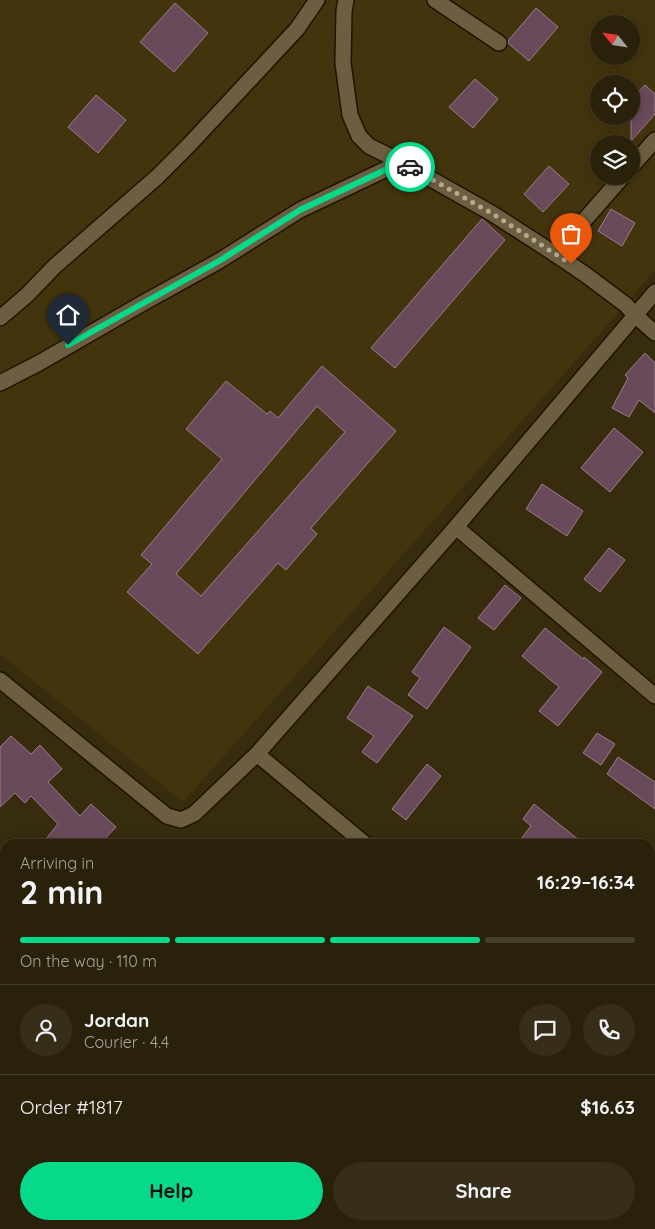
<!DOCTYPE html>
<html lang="en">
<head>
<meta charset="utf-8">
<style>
  :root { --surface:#2a210b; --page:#362e19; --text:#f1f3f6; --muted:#a5a39d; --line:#463e2c; --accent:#07d98b }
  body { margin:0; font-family:Quicksand,sans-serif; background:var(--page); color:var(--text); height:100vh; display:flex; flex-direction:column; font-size:19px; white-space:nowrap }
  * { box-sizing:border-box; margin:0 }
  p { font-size:16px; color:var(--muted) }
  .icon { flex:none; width:28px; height:28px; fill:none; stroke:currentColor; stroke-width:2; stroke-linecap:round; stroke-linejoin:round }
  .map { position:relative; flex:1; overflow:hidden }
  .side { position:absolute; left:0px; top:839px; width:655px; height:391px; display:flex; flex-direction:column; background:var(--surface); border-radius:15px 15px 0 0; box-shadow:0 2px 12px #0003,0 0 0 1px var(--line) }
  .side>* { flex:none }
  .needle { width:32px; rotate:300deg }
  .tools { position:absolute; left:590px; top:15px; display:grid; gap:10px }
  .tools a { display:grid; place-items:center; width:50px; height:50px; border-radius:50%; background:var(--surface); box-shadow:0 2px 12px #0003,0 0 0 1px var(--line); font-size:25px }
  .pin { position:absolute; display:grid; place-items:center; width:42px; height:42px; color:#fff; margin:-51px -21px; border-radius:50% 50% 50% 0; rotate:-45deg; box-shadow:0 0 5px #0007 }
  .pin .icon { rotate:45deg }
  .courier { position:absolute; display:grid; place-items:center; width:50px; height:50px; margin:-25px; border:4px solid #07d98b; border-radius:50%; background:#fff; color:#222; box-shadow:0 1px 6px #0007 }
  .overview em { font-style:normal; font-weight:800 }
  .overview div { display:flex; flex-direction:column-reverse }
  .overview { display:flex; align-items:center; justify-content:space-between; height:85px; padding:0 20px }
  h1 { font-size:32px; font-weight:800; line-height:38px }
  .bar { display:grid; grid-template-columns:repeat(4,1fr); gap:8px 5px; align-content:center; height:60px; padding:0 20px }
  .bar i { height:6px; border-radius:4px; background:var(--line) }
  .bar .on { background:var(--accent) }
  .bar p { grid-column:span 4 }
  .line { display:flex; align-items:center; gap:12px; padding:0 20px; border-top:1px solid var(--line) }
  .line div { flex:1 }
  .round { display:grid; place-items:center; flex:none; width:52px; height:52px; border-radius:26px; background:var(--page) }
  .primary-button { display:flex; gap:10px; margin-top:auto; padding:10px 20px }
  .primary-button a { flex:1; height:58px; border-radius:30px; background:var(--accent); color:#111; font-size:20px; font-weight:800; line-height:58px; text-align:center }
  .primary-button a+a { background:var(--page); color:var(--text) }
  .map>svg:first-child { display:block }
  .built { fill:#42340d; fill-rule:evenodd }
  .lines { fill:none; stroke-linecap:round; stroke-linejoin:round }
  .stream { stroke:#112223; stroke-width:7 }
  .building { fill:#694a5a; stroke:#9d7b8c; fill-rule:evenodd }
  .minor-casing { stroke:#1f1400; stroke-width:18 }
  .minor { stroke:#6c5f41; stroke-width:15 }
  .done { stroke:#b3aa95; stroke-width:5; stroke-dasharray:0 9 }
  .route { stroke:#07d98b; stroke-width:6 }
</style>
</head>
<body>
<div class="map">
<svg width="655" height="1229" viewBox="0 0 655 1229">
  <rect width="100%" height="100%" fill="#382c0f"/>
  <path class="built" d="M0,0H655V270L626,304L183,802L0,654ZM599,24H631V56H599ZM599,84H631V116H599ZM599,144H631V176H599Z"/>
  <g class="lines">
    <g class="stream">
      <polyline points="0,1181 5,1185"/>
      <polyline points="47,1225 50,1229"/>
    </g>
  </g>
  <g class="building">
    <polygon points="175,3 208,33 174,72 140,42"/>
    <polygon points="536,8 558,27 529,61 508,43 508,41"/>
    <polygon points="475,79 498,99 473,128 449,107"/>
    <polygon points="645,85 655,94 655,114 631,141 631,100"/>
    <polygon points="96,95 126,120 98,153 68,127"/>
    <polygon points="549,166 569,184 543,212 524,194"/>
    <polygon points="611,209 635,223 622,246 598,231"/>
    <polygon points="482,219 505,240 395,368 371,348"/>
    <polygon points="645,353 655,363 655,413 639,400 629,417 612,408 628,378 625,375"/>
    <path d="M322,366L396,431L311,528L317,534L286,570L278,563L198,654L127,592L152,564L141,555L222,459L186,429L226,381L267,414L270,411L278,418ZM317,406L345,432L201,596L176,574Z"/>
    <polygon points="614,428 643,452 610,492 581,468"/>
    <polygon points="542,484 583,511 567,536 526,509"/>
    <polygon points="609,548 625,560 600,592 584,579"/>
    <polygon points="505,585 521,598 494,630 478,618"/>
    <polygon points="444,627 471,647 427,709 408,695 420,678 412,672"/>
    <polygon points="545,628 583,659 584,657 602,672 558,726 539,711 559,687 522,656"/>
    <polygon points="368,686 413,716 377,763 362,752 374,736 347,718"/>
    <polygon points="597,733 615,744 601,765 583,753"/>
    <polygon points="11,736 31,754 40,745 62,769 48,782 80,816 91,804 116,827 100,844 42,844 58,824 31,796 25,803 15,793 0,807 0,747"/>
    <polygon points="618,757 655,782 655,809 607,774"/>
    <polygon points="427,764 441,776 406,820 392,809"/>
    <polygon points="534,804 584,844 517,844 531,826 523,819"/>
  </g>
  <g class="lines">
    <g class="minor-casing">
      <g id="minor">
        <polyline points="346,0 344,11 343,63 350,115 359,136 369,146 401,162 493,214 555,254 586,275 626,305 635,315 655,333"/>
        <polyline points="435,0 499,43"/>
        <polyline points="631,167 655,140"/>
        <polyline points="555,254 623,176"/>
        <polyline points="0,318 27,295 55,266 157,177 189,145 297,29 317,0"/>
        <polyline points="0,383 39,363 143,303 219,261 300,210 401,162"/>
        <polyline points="456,527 655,696"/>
        <polyline points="0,680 167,816 181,820 194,814 257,754 456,527 655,292"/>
        <polyline points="257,754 365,844"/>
        <polyline points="650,1081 655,1085"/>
        <polyline points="0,1124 5,1128"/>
        <polyline points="116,1225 120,1229"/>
      </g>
    </g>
    <use href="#minor" class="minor"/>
  </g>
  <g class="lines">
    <polyline class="done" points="410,167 493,214 571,264"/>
    <polyline class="route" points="68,345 219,261 300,210 402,162 410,167"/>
  </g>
</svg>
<div class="tools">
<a><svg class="needle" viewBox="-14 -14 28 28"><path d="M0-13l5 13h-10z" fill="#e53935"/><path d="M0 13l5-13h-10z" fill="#a5a39d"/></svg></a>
<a><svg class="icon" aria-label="locate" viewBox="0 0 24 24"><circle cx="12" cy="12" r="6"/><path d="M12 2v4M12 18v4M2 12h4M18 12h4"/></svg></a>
<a><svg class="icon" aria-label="layers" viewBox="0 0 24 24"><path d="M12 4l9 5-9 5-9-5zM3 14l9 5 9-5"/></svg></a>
</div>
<div class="pin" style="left:571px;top:264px;background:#ea580c"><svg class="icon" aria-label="bag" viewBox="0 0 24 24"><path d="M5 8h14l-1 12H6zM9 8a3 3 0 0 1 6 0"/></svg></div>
<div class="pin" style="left:68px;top:345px;background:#1f2937"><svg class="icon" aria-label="home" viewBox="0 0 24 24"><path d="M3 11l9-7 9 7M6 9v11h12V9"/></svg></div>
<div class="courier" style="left:410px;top:167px"><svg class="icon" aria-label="car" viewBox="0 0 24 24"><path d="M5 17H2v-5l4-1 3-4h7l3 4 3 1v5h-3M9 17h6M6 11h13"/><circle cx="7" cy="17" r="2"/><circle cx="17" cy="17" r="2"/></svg></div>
<section class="side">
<div class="overview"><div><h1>2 min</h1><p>Arriving in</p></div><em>16:29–16:34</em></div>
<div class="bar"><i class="on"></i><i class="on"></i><i class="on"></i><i></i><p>On the way · 110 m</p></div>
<div class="line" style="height:90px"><a class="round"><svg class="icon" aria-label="person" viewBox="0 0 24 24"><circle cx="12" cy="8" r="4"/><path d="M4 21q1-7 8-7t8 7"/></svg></a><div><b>Jordan</b><p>Courier · 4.4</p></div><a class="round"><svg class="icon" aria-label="chat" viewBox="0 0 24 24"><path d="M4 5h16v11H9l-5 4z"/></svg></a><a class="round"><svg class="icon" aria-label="phone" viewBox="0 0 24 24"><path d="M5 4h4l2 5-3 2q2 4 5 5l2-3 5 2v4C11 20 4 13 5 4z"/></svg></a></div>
<div class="line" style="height:65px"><div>Order #1817</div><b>$16.63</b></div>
<div class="primary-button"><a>Help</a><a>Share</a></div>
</section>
</div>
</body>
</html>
